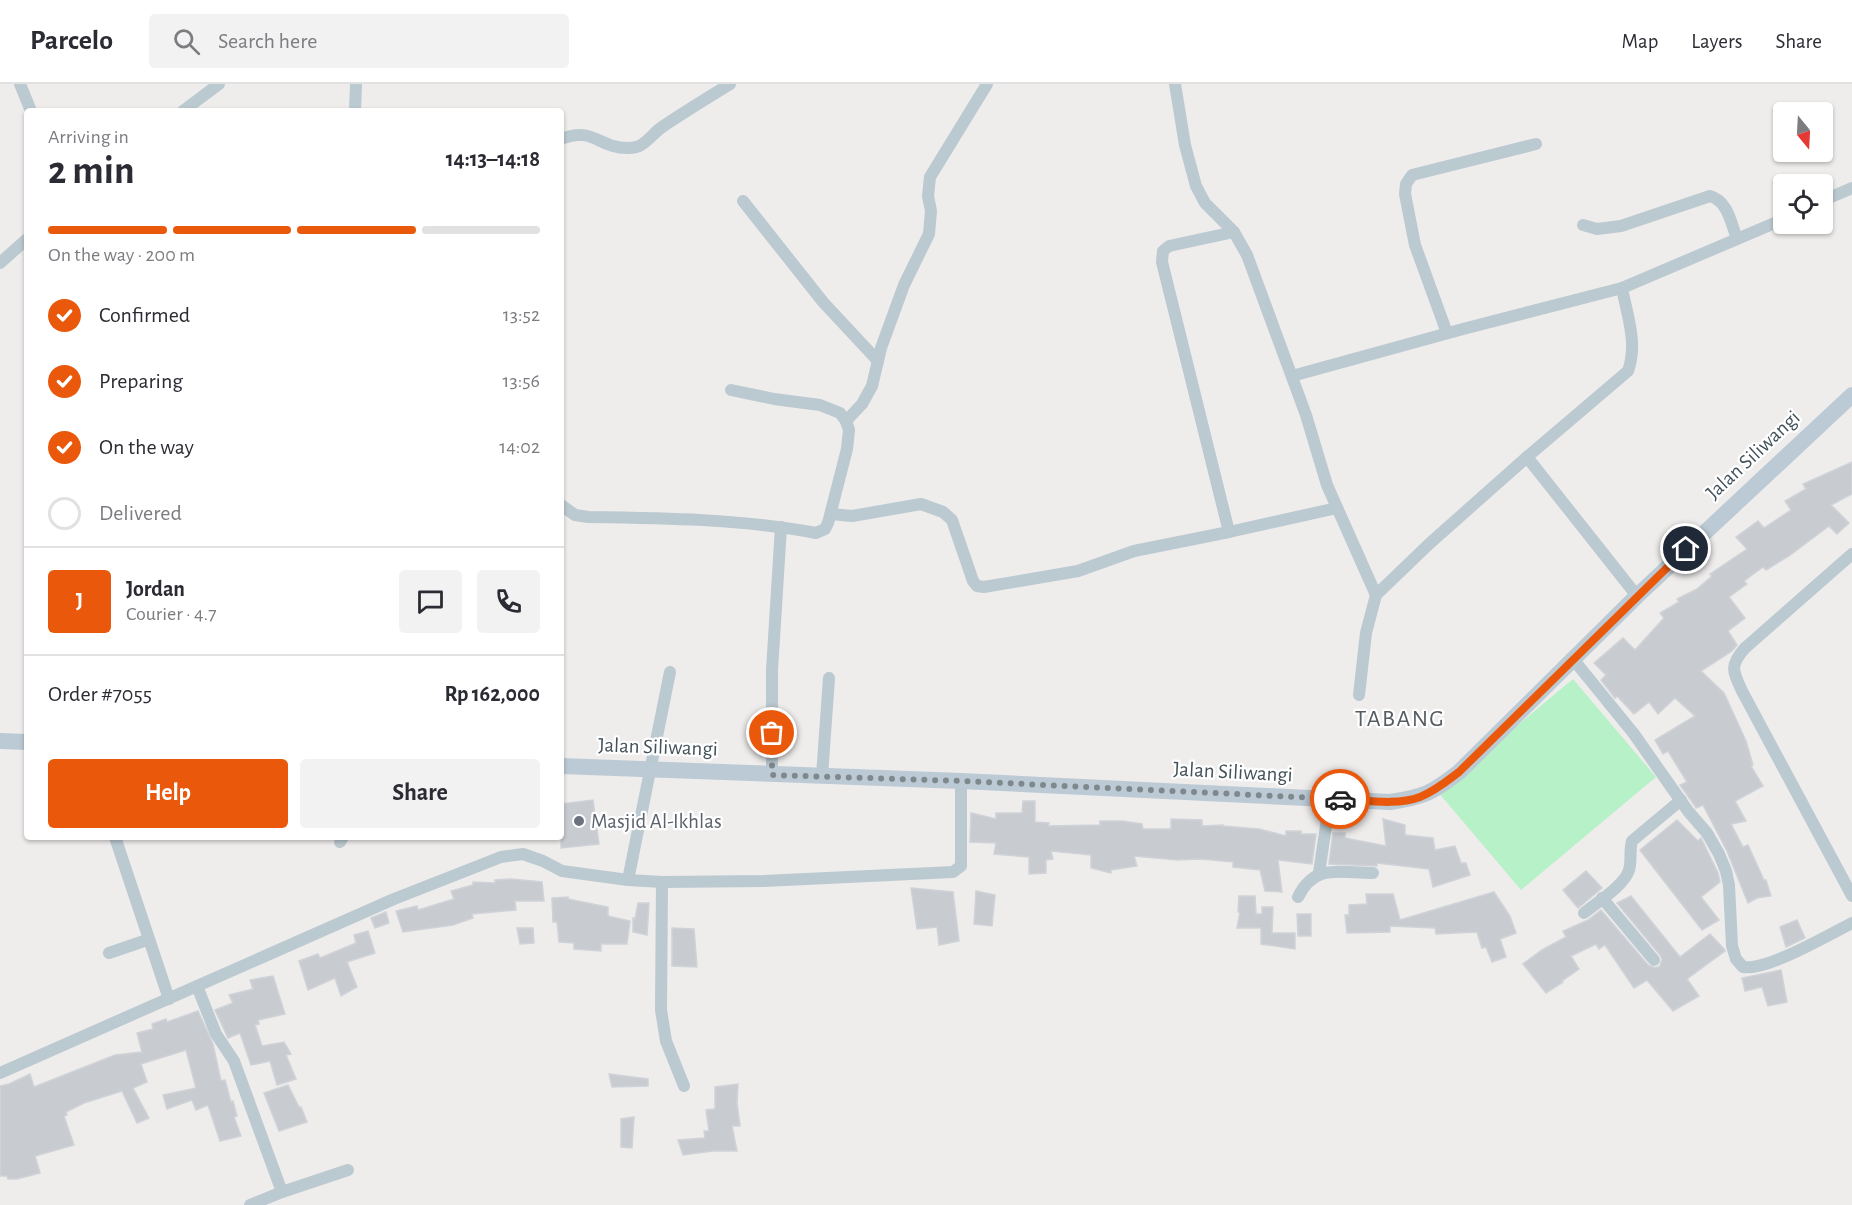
<!DOCTYPE html>
<html lang="en">
<head>
<meta charset="utf-8">
<style>
  :root { --surface:#fff; --page:#f2f2f3; --text:#2b2b33; --muted:#7c7c81; --line:#e1e1e2; --accent:#ea580c }
  body { margin:0; font-family:"Alegreya Sans",sans-serif; background:var(--page); color:var(--text); height:100vh; display:flex; flex-direction:column; font-size:22px; white-space:nowrap }
  * { box-sizing:border-box; margin:0 }
  p { font-size:20px; color:var(--muted) }
  .icon { flex:none; width:33px; height:33px; fill:none; stroke:currentColor; stroke-width:2; stroke-linecap:round; stroke-linejoin:round }
  .map { position:relative; flex:1; overflow:hidden }
  .panel { position:absolute; left:24px; top:24px; width:540px; height:732px; display:flex; flex-direction:column; background:var(--surface); border-radius:6px; box-shadow:0 2px 4px #0004 }
  .panel>* { flex:none }
  .needle { width:39px; rotate:162deg }
  .controls { position:absolute; left:1773px; top:18px; display:grid; gap:12px }
  .controls a { display:grid; place-items:center; width:60px; height:60px; border-radius:6px; background:var(--surface); box-shadow:0 2px 4px #0004; font-size:30px }
  .pin { position:absolute; display:grid; place-items:center; width:51px; height:51px; color:#fff; margin:-26px; border:3px solid #fff; border-radius:50%; box-shadow:0 2px 6px #0007 }
  .courier { position:absolute; display:grid; place-items:center; width:60px; height:60px; margin:-30px; border:4px solid #ea580c; border-radius:50%; background:#fff; color:#222; box-shadow:0 2px 8px #0007 }
  .summary em { font-style:normal; font-weight:600 }
  .summary div { display:flex; flex-direction:column-reverse }
  .summary { display:flex; align-items:center; justify-content:space-between; height:102px; padding:0 24px }
  h1 { font-size:39px; font-weight:600; line-height:45px }
  .bar { display:grid; grid-template-columns:repeat(4,1fr); gap:9px 6px; align-content:center; height:72px; padding:0 24px }
  .bar i { height:8px; border-radius:4px; background:var(--line) }
  .bar .current { background:var(--accent) }
  .bar p { grid-column:span 4 }
  .line { display:flex; align-items:center; gap:15px; padding:0 24px; border-top:2px solid var(--line) }
  .line div { flex:1 }
  .round { display:grid; place-items:center; flex:none; width:63px; height:63px; border-radius:6px; background:var(--page) }
  ol { padding:0 24px; list-style:none }
  li { display:flex; align-items:center; gap:18px; height:66px }
  li p { margin-inline-start:auto }
  li .icon { padding:6px; border-radius:50%; background:var(--accent); color:#fff; stroke-width:4 }
  li:last-child { color:var(--muted) }
  li i { width:33px; height:33px; border:3px solid var(--line); border-radius:50% }
  .action { display:flex; gap:12px; margin-top:auto; padding:12px 24px }
  .action a { flex:1; height:69px; border-radius:6px; background:var(--accent); color:#fff; font-size:24px; font-weight:600; line-height:69px; text-align:center }
  .action a+a { background:var(--page); color:var(--text) }
  header { display:flex; align-items:center; gap:36px; box-sizing:border-box; height:84px; padding:0 30px; background:var(--surface); border-bottom:2px solid var(--line) }
  header strong { font-size:28px }
  nav { display:flex; gap:33px; margin-inline-start:auto; font-size:21px }
  .search { width:420px; height:54px; background:var(--page); display:flex; align-items:center; gap:15px; box-sizing:border-box; padding:0 21px; border-radius:6px; color:var(--muted); font-size:22px }
  .map>svg:first-child { display:block }
  .pitch { fill:#b6f1c7 }
  .building { fill:#c8ccd1; stroke:#cfd3d8; stroke-width:1.5 }
  .lines { fill:none; stroke-linecap:round; stroke-linejoin:round }
  .minor { stroke:#bbc9d0; stroke-width:12 }
  .secondary { stroke:#bbcad4; stroke-width:16 }
  .done { stroke:#7f888d; stroke-width:6; stroke-dasharray:0 10.8 }
  .route { stroke:#ea580c; stroke-width:8 }
  .worship-dot { fill:#6b7280; stroke:#fff; stroke-width:2 }
  .labels { text-anchor:middle; dominant-baseline:central; stroke-width:4.5; stroke-linejoin:round; paint-order:stroke }
  .street-label { font-size:21px; fill:#43525a; stroke:#fff }
  .worship-label { font-size:21px; fill:#5b616d; stroke:#fff; text-anchor:start }
  .quarter-label { font-size:24px; letter-spacing:1.5px; fill:#585d61; stroke:#fff }
</style>
</head>
<body>
<header>
<strong>Parcelo</strong>
<div class="search"><svg class="icon" aria-label="search" viewBox="0 0 24 24"><circle cx="10" cy="10" r="6"/><path d="M15 15l6 6"/></svg>Search here</div>
<nav><a>Map</a><a>Layers</a><a>Share</a></nav>
</header>
<div class="map">
<svg width="1852" height="1121" viewBox="0 0 1852 1121">
  <rect width="100%" height="100%" fill="#efecec"/>
  <polygon class="pitch" points="1573,595 1656,693 1521,806 1438,708"/>
  <g class="building">
    <polygon points="1852,378 1852,410 1831,421 1849,439 1837,450 1829,442 1789,472 1766,486 1763,483 1744,497 1747,500 1729,513 1745,534 1728,547 1737,561 1732,567 1701,587 1724,609 1746,657 1753,681 1751,682 1763,702 1735,717 1746,737 1731,740 1743,763 1748,761 1764,796 1766,796 1771,812 1757,814 1748,819 1727,767 1703,721 1696,724 1695,722 1680,701 1687,698 1668,667 1663,670 1655,656 1695,632 1675,614 1658,630 1649,618 1634,630 1617,612 1615,614 1601,596 1606,591 1594,579 1623,554 1635,566 1664,534 1660,529 1679,518 1677,515 1697,505 1712,492 1710,490 1747,465 1736,453 1758,437 1764,444 1791,426 1785,417 1806,405 1803,400"/>
    <polygon points="593,716 599,760 561,764 561,720"/>
    <polygon points="1023,717 1035,717 1035,738 1049,739 1048,742 1100,741 1100,737 1123,737 1142,740 1143,745 1171,745 1171,735 1202,736 1202,742 1223,741 1223,742 1259,745 1286,752 1286,747 1301,747 1301,750 1316,750 1312,780 1278,776 1282,808 1265,807 1260,786 1233,783 1233,778 1201,775 1177,776 1134,772 1137,782 1111,786 1111,789 1091,784 1091,771 1051,767 1053,775 1046,776 1046,789 1029,790 1029,773 994,770 996,759 970,758 971,729 996,735 996,729 1022,729"/>
    <polygon points="1383,735 1405,741 1405,751 1433,754 1435,766 1455,762 1461,779 1466,779 1470,791 1433,803 1429,785 1377,779 1377,782 1329,780 1333,749 1345,749 1345,754 1386,762"/>
    <polygon points="1677,736 1698,757 1701,754 1718,789 1720,798 1701,813 1719,836 1702,846 1640,766"/>
    <polygon points="1586,787 1602,804 1578,824 1563,806"/>
    <polygon points="511,795 542,798 544,817 515,817 516,826 472,830 473,834 453,841 403,848 396,827 417,822 418,826 454,815 451,807 473,801 473,798 495,799 495,796"/>
    <polygon points="911,804 953,808 959,857 939,861 937,843 917,845"/>
    <polygon points="976,807 995,811 992,842 974,840"/>
    <polygon points="1494,808 1510,832 1516,849 1500,855 1506,873 1492,878 1486,863 1482,864 1477,848 1436,850 1435,844 1390,842 1390,848 1347,849 1345,831 1349,831 1349,821 1367,820 1366,810 1393,810 1400,836"/>
    <polygon points="1239,812 1255,812 1256,830 1262,830 1262,823 1273,823 1272,849 1295,849 1295,865 1261,860 1261,844 1237,844 1240,828 1238,828"/>
    <polygon points="1631,812 1680,873 1710,850 1724,865 1725,867 1687,895 1699,912 1673,927 1647,896 1634,904 1605,861 1599,865 1596,860 1571,872 1579,885 1562,897 1563,898 1546,909 1523,880 1542,866 1566,853 1563,847 1588,836 1601,826 1648,881 1655,884 1660,882 1662,875 1660,871 1617,819"/>
    <polygon points="568,813 568,815 608,823 608,832 630,837 627,860 601,860 601,867 574,865 574,859 559,858 557,838 553,838 552,814"/>
    <polygon points="638,819 649,819 647,851 633,848 633,834 635,835"/>
    <polygon points="386,828 389,839 375,844 371,834"/>
    <polygon points="1297,830 1311,830 1311,852 1298,852"/>
    <polygon points="1797,836 1805,854 1786,863 1780,843"/>
    <polygon points="517,844 533,844 534,859 520,860"/>
    <polygon points="672,844 694,845 697,883 672,882"/>
    <polygon points="368,847 375,869 347,878 357,903 341,912 335,894 308,906 299,877 318,870 320,874 356,859 354,851"/>
    <polygon points="1781,886 1787,918 1768,922 1762,903 1745,907 1742,894"/>
    <polygon points="273,892 285,930 258,936 259,940 255,941 262,962 284,958 291,970 286,971 296,995 277,1001 270,977 251,981 240,949 228,954 215,926 233,919 229,911 253,905 250,896"/>
    <polygon points="198,927 213,960 221,997 225,996 231,1018 233,1017 237,1032 234,1033 241,1052 220,1057 208,1021 196,1026 192,1016 167,1025 163,1011 196,1004 186,966 141,980 147,998 133,1004 149,1034 137,1039 122,1007 84,1019 66,1028 67,1031 64,1032 74,1061 35,1072 40,1089 17,1095 8,1095 7,1092 0,1092 0,1002 9,1000 30,990 34,1003 115,971 142,968 137,949 153,945 152,940 166,935 167,938"/>
    <polygon points="609,990 648,995 648,1002 612,1003"/>
    <polygon points="738,1000 737,1019 740,1042 732,1042 737,1067 713,1067 683,1071 678,1056 705,1054 704,1047 709,1047 706,1026 715,1025 715,1003"/>
    <polygon points="288,1001 299,1023 301,1023 307,1038 279,1047 264,1009"/>
    <polygon points="634,1033 632,1064 621,1063 621,1035"/>
  </g>
  <g class="lines">
    <g class="minor">
      <polyline points="20,0 31,27"/>
      <polyline points="1175,0 1185,61 1196,102 1205,119 1234,148 1247,171 1306,331 1327,401 1376,511"/>
      <polyline points="183,27 219,0"/>
      <polyline points="355,27 356,0"/>
      <path d="M561,55C593,42 598,64 628,64C632,64 638,63 641,61C649,56 655,48 662,43C684,28 707,14 730,0"/>
      <polyline points="743,117 823,218 878,277"/>
      <polyline points="1822,117 1852,104"/>
      <path d="M1583,141L1597,145L1621,142L1710,112C1728,117 1731,139 1737,155"/>
      <polyline points="1234,148 1169,162 1163,167 1162,178 1229,448 1337,424"/>
      <polyline points="0,179 27,155"/>
      <polyline points="1447,249 1415,161 1405,110 1406,100 1412,91 1536,60"/>
      <polyline points="1292,292 1463,245 1622,204"/>
      <polyline points="846,337 862,320 872,302 881,264 904,201 929,150 931,127 928,112 930,93 987,0"/>
      <path d="M561,421L575,431L588,433C665,434 741,435 816,449L825,445L828,439L847,365L849,346L846,337L840,329L820,321L774,315L731,306"/>
      <polyline points="831,430 852,432 921,420 943,428 952,436 973,497 977,502 984,503 1078,487 1134,467 1229,448"/>
      <path d="M1852,470L1745,564C1729,582 1733,587 1742,607L1852,812"/>
      <path d="M1637,512L1527,373L1628,287C1638,259 1627,231 1622,204L1784,135"/>
      <path d="M1573,575L1634,650L1688,727L1707,749L1719,770L1726,787L1729,801L1732,862L1736,875L1743,883C1767,887 1828,851 1852,839"/>
      <polyline points="1359,611 1366,549 1376,511 1429,460 1527,373"/>
      <polyline points="772,691 772,586 781,443"/>
      <polyline points="822,692 829,594"/>
      <polyline points="115,753 169,915"/>
      <polyline points="340,758 343,753"/>
      <polyline points="1319,789 1330,715"/>
      <polyline points="628,796 670,588"/>
      <polyline points="662,798 661,926 666,957 684,1002"/>
      <path d="M1298,813C1315,779 1339,789 1373,789"/>
      <polyline points="1602,814 1654,876"/>
      <path d="M1584,829C1596,819 1625,801 1629,786C1632,776 1629,767 1632,757L1681,716"/>
      <polyline points="109,869 147,856"/>
      <polyline points="197,902 216,950 234,977 282,1108 250,1121"/>
      <polyline points="0,989 394,815 501,773 523,770 543,777 562,787 628,796 662,798 764,797 953,788 961,782 961,697"/>
      <polyline points="282,1108 348,1086"/>
    </g>
    <g class="secondary">
      <polyline points="0,657 27,658"/>
      <path d="M561,682L961,697L1390,718C1424,713 1432,709 1459,688L1637,512L1852,311"/>
    </g>
  </g>
  <g class="lines">
    <polyline class="done" points="772,649 772,691 961,697 1340,715"/>
    <path class="route" d="M1340,715C1365,716 1396,722 1420,713C1435,707 1447,697 1459,688L1686,465"/>
  </g>
  <circle class="worship-dot" cx="579" cy="737" r="6"/>
  <g class="labels">
    <g class="street-label">
      <text transform="translate(1753 371) rotate(-43)">Jalan Siliwangi</text>
      <text transform="translate(658 663) rotate(2)">Jalan Siliwangi</text>
      <text transform="translate(1233 688) rotate(3)">Jalan Siliwangi</text>
    </g>
    <g class="worship-label">
      <text x="591" y="737">Masjid Al-Ikhlas</text>
    </g>
    <g class="quarter-label">
      <text x="1400" y="635">TABANG</text>
    </g>
  </g>
</svg>
<div class="controls">
<a><svg class="needle" viewBox="-14 -14 28 28"><path d="M0-13l5 13h-10z" fill="#e53935"/><path d="M0 13l5-13h-10z" fill="#7c7c81"/></svg></a>
<a><svg class="icon" aria-label="locate" viewBox="0 0 24 24"><circle cx="12" cy="12" r="6"/><path d="M12 2v4M12 18v4M2 12h4M18 12h4"/></svg></a>
</div>
<div class="pin" style="left:772px;top:649px;background:#ea580c"><svg class="icon" aria-label="bag" viewBox="0 0 24 24"><path d="M5 8h14l-1 12H6zM9 8a3 3 0 0 1 6 0"/></svg></div>
<div class="pin" style="left:1686px;top:465px;background:#1f2937"><svg class="icon" aria-label="home" viewBox="0 0 24 24"><path d="M3 11l9-7 9 7M6 9v11h12V9"/></svg></div>
<div class="courier" style="left:1340px;top:715px"><svg class="icon" aria-label="car" viewBox="0 0 24 24"><path d="M5 17H2v-5l4-1 3-4h7l3 4 3 1v5h-3M9 17h6M6 11h13"/><circle cx="7" cy="17" r="2"/><circle cx="17" cy="17" r="2"/></svg></div>
<section class="panel">
<div class="summary"><div><h1>2 min</h1><p>Arriving in</p></div><em>14:13–14:18</em></div>
<div class="bar"><i class="current"></i><i class="current"></i><i class="current"></i><i></i><p>On the way · 200 m</p></div>
<ol>
<li><svg class="icon" aria-label="check" viewBox="0 0 24 24"><path d="M5 12l5 5 9-10"/></svg>Confirmed<p>13:52</p></li>
<li><svg class="icon" aria-label="check" viewBox="0 0 24 24"><path d="M5 12l5 5 9-10"/></svg>Preparing<p>13:56</p></li>
<li><svg class="icon" aria-label="check" viewBox="0 0 24 24"><path d="M5 12l5 5 9-10"/></svg>On the way<p>14:02</p></li>
<li><i></i>Delivered</li>
</ol>
<div class="line" style="height:108px"><b class="round" style="background:var(--accent);color:#fff">J</b><div><b>Jordan</b><p>Courier · 4.7</p></div><a class="round"><svg class="icon" aria-label="chat" viewBox="0 0 24 24"><path d="M4 5h16v11H9l-5 4z"/></svg></a><a class="round"><svg class="icon" aria-label="phone" viewBox="0 0 24 24"><path d="M5 4h4l2 5-3 2q2 4 5 5l2-3 5 2v4C11 20 4 13 5 4z"/></svg></a></div>
<div class="line" style="height:78px"><div>Order #7055</div><b>Rp 162,000</b></div>
<div class="action"><a>Help</a><a>Share</a></div>
</section>
</div>
</body>
</html>
